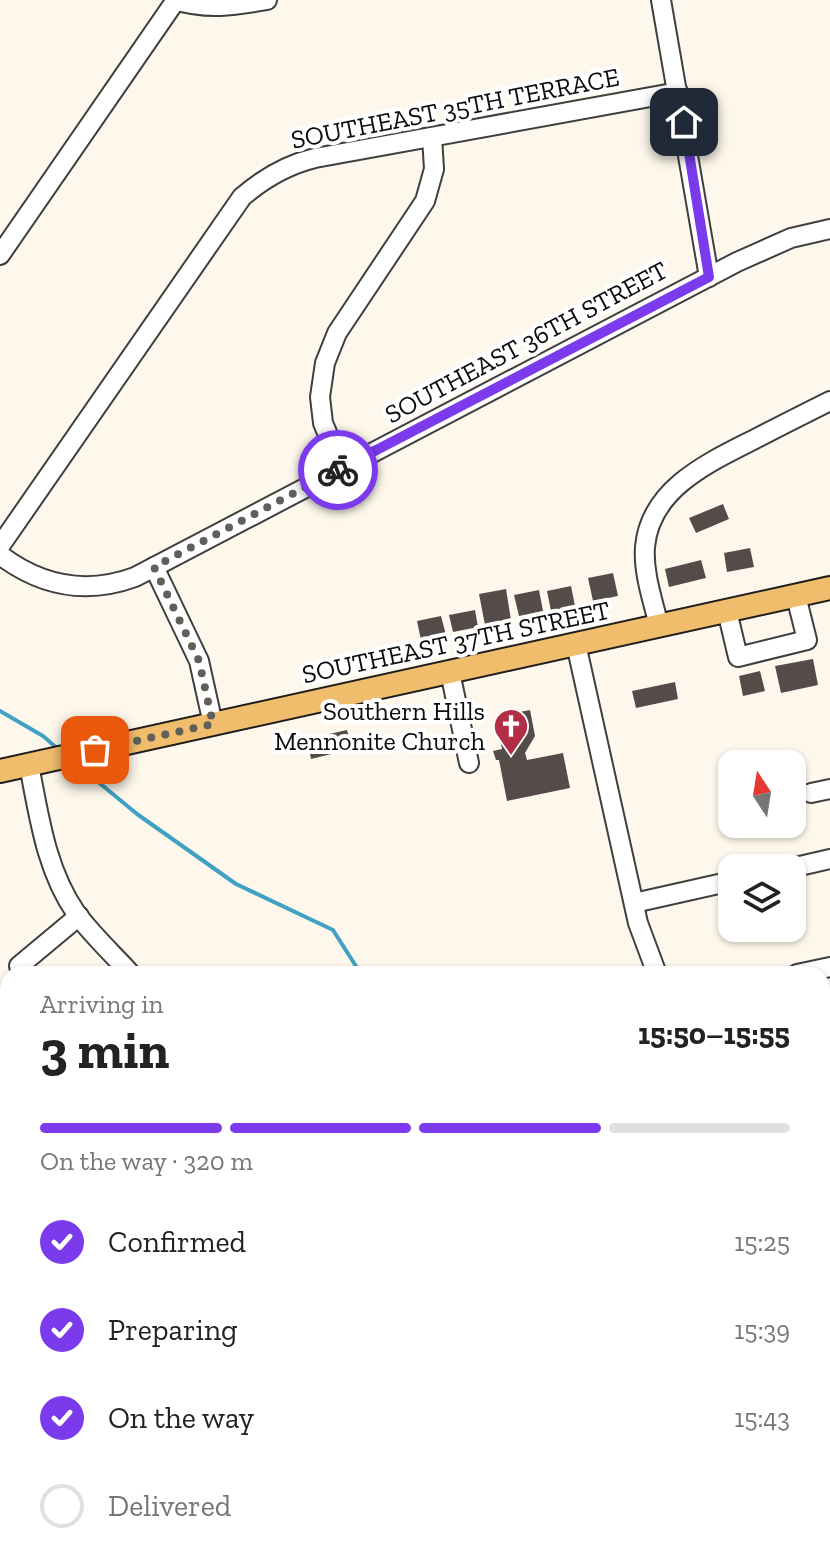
<!DOCTYPE html>
<html lang="en">
<head>
<meta charset="utf-8">
<style>
  :root { --surface:#fff; --page:#f6f6f6; --text:#222; --muted:#767676; --line:#e0e0e0; --accent:#7c3aed }
  body { margin:0; font-family:"Zilla Slab",serif; background:var(--page); color:var(--text); height:100vh; display:flex; flex-direction:column; font-size:30px; white-space:nowrap }
  * { box-sizing:border-box; margin:0 }
  p { font-size:26px; color:var(--muted) }
  .icon { flex:none; width:44px; height:44px; fill:none; stroke:currentColor; stroke-width:2; stroke-linecap:round; stroke-linejoin:round }
  .map { position:relative; flex:1; overflow:hidden }
  .drawer { position:absolute; left:0px; top:966px; width:830px; height:602px; display:flex; flex-direction:column; background:var(--surface); border-radius:24px 24px 0 0; box-shadow:0 2px 6px #0004 }
  .drawer>* { flex:none }
  .needle { width:52px; rotate:348deg }
  .fabs { position:absolute; left:718px; top:750px; display:grid; gap:16px }
  .fabs a { display:grid; place-items:center; width:88px; height:88px; border-radius:16px; background:var(--surface); box-shadow:0 2px 6px #0004; font-size:40px }
  .pin { position:absolute; display:grid; place-items:center; width:68px; height:68px; color:#fff; margin:-34px; border-radius:16px; box-shadow:0 4px 12px #0006 }
  .courier { position:absolute; display:grid; place-items:center; width:80px; height:80px; margin:-40px; border:6px solid #7c3aed; border-radius:50%; background:#fff; color:#222; box-shadow:0 2px 10px #0007 }
  .head em { font-style:normal; font-weight:700 }
  .head div { display:flex; flex-direction:column-reverse }
  .head { display:flex; align-items:center; justify-content:space-between; height:136px; padding:0 40px }
  h1 { font-size:52px; font-weight:700; line-height:60px }
  .bar { display:grid; grid-template-columns:repeat(4,1fr); gap:12px 8px; align-content:center; height:96px; padding:0 40px }
  .bar i { height:10px; border-radius:6px; background:var(--line) }
  .bar .selected { background:var(--accent) }
  .bar p { grid-column:span 4 }
  ol { padding:0 40px; list-style:none }
  li { display:flex; align-items:center; gap:24px; height:88px }
  li p { margin-inline-start:auto }
  li .icon { padding:8px; border-radius:50%; background:var(--accent); color:#fff; stroke-width:4 }
  li:last-child { color:var(--muted) }
  li i { width:44px; height:44px; border:4px solid var(--line); border-radius:50% }
  .map>svg:first-child { display:block }
  .lines { fill:none; stroke-linecap:round; stroke-linejoin:round }
  .stream { stroke:#40a1c3; stroke-width:4 }
  .building { fill:#544c49 }
  .minor-casing { stroke:#3f3f3f; stroke-width:22 }
  .major-casing { stroke:#1d1d1d; stroke-width:26 }
  .minor { stroke:#fff; stroke-width:18 }
  .major { stroke:#efbd6b; stroke-width:22 }
  .done { stroke:#615f5a; stroke-width:8; stroke-dasharray:0 14.4 }
  .route { stroke:#7c3aed; stroke-width:10 }
  .labels { text-anchor:middle; dominant-baseline:central; stroke-width:8; stroke-linejoin:round; paint-order:stroke }
  .street-label { font-size:26px; fill:#0c0c0c; stroke:#fff }
  .poi-label { font-size:26px; fill:#0c0c0c; stroke:#fff; text-anchor:end }
</style>
</head>
<body>
<div class="map">
<svg width="830" height="1567" viewBox="0 0 830 1567">
  <rect width="100%" height="100%" fill="#fef8ec"/>
  <g class="lines">
    <g class="stream">
      <polyline points="0,711 43,736 58,749"/>
      <polyline points="74,762 137,814 236,884 333,930 361,974"/>
      <polyline points="822,1272 830,1270"/>
    </g>
  </g>
  <g class="building">
    <polygon points="723,504 729,519 696,533 689,518"/>
    <polygon points="750,548 754,567 727,572 724,553"/>
    <polygon points="701,560 706,578 669,587 665,569"/>
    <polygon points="613,573 618,596 593,601 588,578"/>
    <polygon points="571,586 575,606 551,611 547,591"/>
    <polygon points="506,589 511,620 485,625 479,594"/>
    <polygon points="539,590 543,611 519,616 514,595"/>
    <polygon points="475,610 478,627 453,632 449,615"/>
    <polygon points="441,616 446,635 421,640 417,621"/>
    <polygon points="813,659 818,685 781,693 775,666"/>
    <polygon points="760,671 765,691 743,696 739,676"/>
    <polygon points="675,682 678,699 636,708 632,691"/>
    <polygon points="530,710 535,736 525,753 527,760 563,753 570,788 507,801 499,760 496,760 493,751 502,749 501,743 504,742 499,716"/>
    <polygon points="347,730 352,749 311,759 307,739"/>
  </g>
  <g class="lines">
    <g class="minor-casing">
      <g id="minor">
        <path d="M174,0C207,10 233,6 267,0"/>
        <polyline points="661,0 709,277"/>
        <polyline points="0,255 176,0"/>
        <polyline points="342,468 323,423 320,397 325,363 337,333 425,201 434,169 432,137"/>
        <path d="M0,546L242,197C264,178 286,165 315,158L678,92"/>
        <path d="M0,555C41,586 86,595 135,577L737,262L791,238L830,229"/>
        <polyline points="154,567 199,661 213,724"/>
        <polyline points="727,611 738,657 807,640 796,596"/>
        <path d="M659,626C653,601 643,573 645,547C650,487 712,461 759,437C782,425 806,413 830,401"/>
        <polyline points="576,644 638,923 657,974"/>
        <polyline points="450,672 469,763"/>
        <path d="M29,765C39,816 46,870 76,913C92,935 113,954 131,974"/>
        <polyline points="811,793 830,789"/>
        <polyline points="791,868 830,859"/>
        <polyline points="634,903 732,881"/>
        <polyline points="19,966 79,916"/>
        <polyline points="797,974 830,967"/>
        <polyline points="0,1292 8,1274"/>
        <polyline points="0,1534 8,1532"/>
        <polyline points="166,1560 168,1567"/>
        <polyline points="336,1560 337,1567"/>
      </g>
    </g>
    <g class="major-casing">
      <polyline id="major" points="0,771 830,588"/>
    </g>
    <use href="#minor" class="minor"/>
    <use href="#major" class="major"/>
  </g>
  <g class="lines">
    <polyline class="done" points="95,750 213,724 199,661 154,567 338,470"/>
    <polyline class="route" points="338,470 709,277 684,122"/>
  </g>
  <defs>
    <g id="church-pin" transform="scale(1.8)"><path d="M0 17L-7.5 6A9.5 9.5 0 1 1 7.5 6Z" fill="#b12e46" stroke="#fff"/><path d="M-1.2-6h2.4v3.5h3.3v2.4h-3.3V6h-2.4V-.1h-3.3v-2.4h3.3Z" fill="#fff"/></g>
  </defs>
  <g fill-rule="evenodd">
    <use href="#church-pin" x="511" y="726"/>
  </g>
  <g class="labels">
    <g class="street-label">
      <text transform="translate(455 108) rotate(-11)">SOUTHEAST 35TH TERRACE</text>
      <text transform="translate(526 342) rotate(-28)">SOUTHEAST 36TH STREET</text>
      <text transform="translate(456 642) rotate(-12)">SOUTHEAST 37TH STREET</text>
    </g>
    <g class="poi-label">
      <text x="485" y="711">Southern Hills<tspan x="485" dy="30">Mennonite Church</tspan></text>
    </g>
  </g>
</svg>
<div class="fabs">
<a><svg class="needle" viewBox="-14 -14 28 28"><path d="M0-13l5 13h-10z" fill="#e53935"/><path d="M0 13l5-13h-10z" fill="#767676"/></svg></a>
<a><svg class="icon" aria-label="layers" viewBox="0 0 24 24"><path d="M12 4l9 5-9 5-9-5zM3 14l9 5 9-5"/></svg></a>
</div>
<div class="pin" style="left:95px;top:750px;background:#ea580c"><svg class="icon" aria-label="bag" viewBox="0 0 24 24"><path d="M5 8h14l-1 12H6zM9 8a3 3 0 0 1 6 0"/></svg></div>
<div class="pin" style="left:684px;top:122px;background:#1f2937"><svg class="icon" aria-label="home" viewBox="0 0 24 24"><path d="M3 11l9-7 9 7M6 9v11h12V9"/></svg></div>
<div class="courier" style="left:338px;top:470px"><svg class="icon" aria-label="bike" viewBox="0 0 24 24"><circle cx="6" cy="16" r="4"/><circle cx="18" cy="16" r="4"/><path d="M6 16l4-8h5l3 8M10 8l3 8H6M13 5h3"/></svg></div>
<section class="drawer">
<div class="head"><div><h1>3 min</h1><p>Arriving in</p></div><em>15:50–15:55</em></div>
<div class="bar"><i class="selected"></i><i class="selected"></i><i class="selected"></i><i></i><p>On the way · 320 m</p></div>
<ol>
<li><svg class="icon" aria-label="check" viewBox="0 0 24 24"><path d="M5 12l5 5 9-10"/></svg>Confirmed<p>15:25</p></li>
<li><svg class="icon" aria-label="check" viewBox="0 0 24 24"><path d="M5 12l5 5 9-10"/></svg>Preparing<p>15:39</p></li>
<li><svg class="icon" aria-label="check" viewBox="0 0 24 24"><path d="M5 12l5 5 9-10"/></svg>On the way<p>15:43</p></li>
<li><i></i>Delivered</li>
</ol>
</section>
</div>
</body>
</html>
